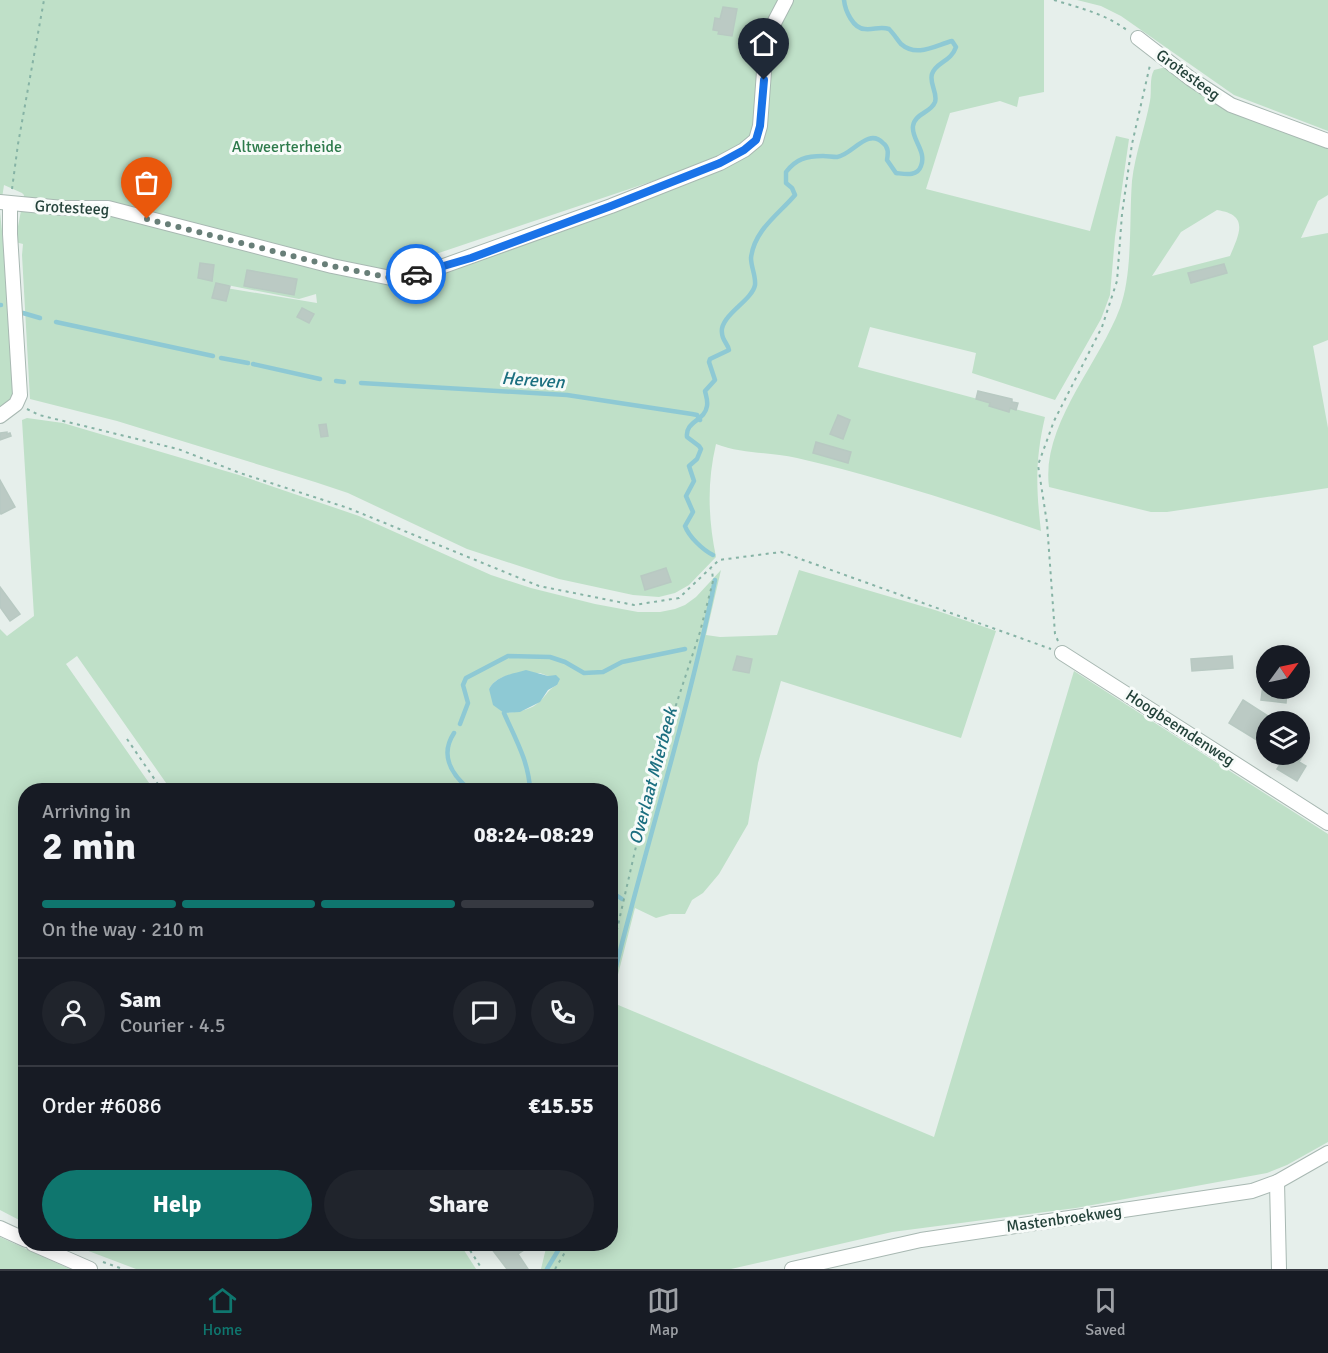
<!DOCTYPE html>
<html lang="en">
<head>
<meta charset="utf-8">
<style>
  :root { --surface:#171b24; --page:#20242c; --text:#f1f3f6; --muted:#9ea1a6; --line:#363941; --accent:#0f766e }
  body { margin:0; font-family:Signika,sans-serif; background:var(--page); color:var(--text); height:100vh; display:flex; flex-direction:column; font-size:22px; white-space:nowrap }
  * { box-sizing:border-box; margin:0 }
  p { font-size:20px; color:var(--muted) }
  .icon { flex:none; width:33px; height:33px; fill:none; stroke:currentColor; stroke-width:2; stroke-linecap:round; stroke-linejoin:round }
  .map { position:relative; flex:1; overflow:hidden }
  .side { position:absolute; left:18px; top:783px; width:600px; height:468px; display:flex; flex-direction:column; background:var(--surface); border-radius:24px; box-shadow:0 3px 15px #0003 }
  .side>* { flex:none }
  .needle { width:39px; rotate:57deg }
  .fabs { position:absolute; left:1256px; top:645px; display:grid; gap:12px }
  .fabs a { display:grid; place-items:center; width:54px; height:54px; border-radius:50%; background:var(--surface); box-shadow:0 3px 15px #0003; font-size:30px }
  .pin { position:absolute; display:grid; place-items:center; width:51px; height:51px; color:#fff; margin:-62px -26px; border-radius:50% 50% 50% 0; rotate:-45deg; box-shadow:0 0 6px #0007 }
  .pin .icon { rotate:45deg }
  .courier { position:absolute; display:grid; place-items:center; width:60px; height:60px; margin:-30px; border:4px solid #1a73e8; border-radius:50%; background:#fff; color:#222; box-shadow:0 2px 8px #0007 }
  .summary em { font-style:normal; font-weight:700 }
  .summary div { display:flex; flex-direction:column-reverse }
  .summary { display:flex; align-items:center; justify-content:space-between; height:102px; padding:0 24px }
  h1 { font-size:39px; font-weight:700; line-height:45px }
  .bar { display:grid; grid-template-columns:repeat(4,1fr); gap:9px 6px; align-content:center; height:72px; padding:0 24px }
  .bar i { height:8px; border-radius:4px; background:var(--line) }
  .bar .selected { background:var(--accent) }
  .bar p { grid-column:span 4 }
  .line { display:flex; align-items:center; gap:15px; padding:0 24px; border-top:2px solid var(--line) }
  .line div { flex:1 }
  .round { display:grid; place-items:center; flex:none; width:63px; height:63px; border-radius:32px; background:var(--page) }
  .cta { display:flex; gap:12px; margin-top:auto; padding:12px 24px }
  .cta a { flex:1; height:69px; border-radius:36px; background:var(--accent); color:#fff; font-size:24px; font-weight:700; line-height:69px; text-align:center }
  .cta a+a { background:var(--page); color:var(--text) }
  .tab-bar { display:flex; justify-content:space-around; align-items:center; height:84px; border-top:2px solid var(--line); background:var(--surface); font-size:16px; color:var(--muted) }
  .tab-bar a { display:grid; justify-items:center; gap:3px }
  .tab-bar .selected { color:var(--accent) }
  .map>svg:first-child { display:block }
  .green { fill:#bfe0c8; fill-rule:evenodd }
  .water { fill:#8ec9d4 }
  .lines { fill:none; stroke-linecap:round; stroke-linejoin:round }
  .stream { stroke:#8ec9d4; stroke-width:4.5 }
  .building { fill:#bbcac4; stroke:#b8c9c2; stroke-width:1.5 }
  .minor-casing { stroke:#a8b8b2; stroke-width:16 }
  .path { stroke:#86b3a5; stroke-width:2; stroke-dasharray:3 4.5; stroke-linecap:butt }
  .minor { stroke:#fff; stroke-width:14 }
  .done { stroke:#687f78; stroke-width:6; stroke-dasharray:0 10.8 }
  .route { stroke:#1a73e8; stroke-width:8 }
  .labels { text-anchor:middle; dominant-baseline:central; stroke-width:6; stroke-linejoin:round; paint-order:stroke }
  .street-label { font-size:16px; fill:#24423a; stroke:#f7fbf9 }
  .park-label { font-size:16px; fill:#2d7a4b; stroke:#f7fbf9 }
  .water-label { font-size:18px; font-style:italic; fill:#1c6f80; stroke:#f7fbf9 }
</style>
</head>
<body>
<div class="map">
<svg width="1328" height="1269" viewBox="0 0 1328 1269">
  <rect width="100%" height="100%" fill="#e6efeb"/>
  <g class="green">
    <path d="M0,0H1044V92L1019,97L1017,107L1000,101L950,113L926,189L1090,231L1116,136L1129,139L1115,237L1110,295L1101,319L1055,400L972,373L976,353L870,327L858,367L1045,417C1035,460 1036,488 1041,531C961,504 880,477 797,458C770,452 742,454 716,444C707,482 708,518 716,557L689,585L675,593L659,597L633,595L559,579L467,549L348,493L315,482L117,421L30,399L22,255L23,244L15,242L24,195L22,193L4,185L2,198H0ZM683,171L408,280L366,277L406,264ZM227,285L299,299L316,294L317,303L226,288Z"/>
    <polygon points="1077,0 1328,0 1328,131 1234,95 1121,16 1101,6"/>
    <path d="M1166,67L1328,144V195L1318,201L1301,238L1328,233V340L1313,346L1328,428V488L1167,512H1151L1049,487C1041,425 1099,364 1120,308C1133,272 1129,219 1132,181C1135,154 1145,128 1150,101C1152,91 1149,79 1154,70ZM1217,210C1250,215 1239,234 1230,256L1152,276L1181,232Z"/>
    <polygon points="0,212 10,307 14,399 0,410"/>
    <path d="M27,418L63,423L239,475L359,516L491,575L531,588L595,604L638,612H660L675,609L685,605L696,597L721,570L706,635L720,637L777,635L799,570L935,610L996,631L961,738L781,681L758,763L748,824L719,874L703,893L692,900L685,914H670L656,918L635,908L611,1002L934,1137L1074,671L1328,834V1142L1287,1165L1267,1173L1076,1208L892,1232L731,1269H541L547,1244H610V790H171L77,656L66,664L154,790H26L25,1223L0,1210V629L7,636L34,616L22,420ZM540,673L548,676L557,685C547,690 548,694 540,701C531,711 516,712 504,713L489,689C499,671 522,674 540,673Z"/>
    <polygon points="0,1237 70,1269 0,1269"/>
    <polygon points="70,1244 460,1244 476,1269 136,1269"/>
  </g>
  <path class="water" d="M526,670L548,676L556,675L560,679L557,685L548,690L540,702L520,712L504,713L493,705L489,689C496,676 512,674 526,670Z"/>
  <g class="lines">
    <g class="stream">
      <polyline points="0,305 1,305"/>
      <polyline points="23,313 40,318"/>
      <polyline points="56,322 213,356"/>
      <polyline points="221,358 248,363"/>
      <polyline points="253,364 320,379"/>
      <polyline points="336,381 344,382"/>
      <polyline points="361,383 567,395 692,414 697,415 700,420"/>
      <path d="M713,555C703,550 689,537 685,526L693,512L686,496L694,481L689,466L697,459L701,449L699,446L687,437C685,421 705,421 707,406C708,400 706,396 705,391L715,380L709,362L710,359L729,350C728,344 722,340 722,333C719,316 752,301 755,285C756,276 751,267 751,258C754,230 779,214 795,195L792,188L786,183V172C796,159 806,156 823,156C827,156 833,157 837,157C852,155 868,127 883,143C889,147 888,154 887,160L896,173C905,174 917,177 921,166C927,151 911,139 913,126C915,113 931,113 935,102C938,93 929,84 932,74C936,62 951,62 956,47L952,41C936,45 917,58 901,44C897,39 893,33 889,29C880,26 874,30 865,29C853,29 845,10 844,0"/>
      <path d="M504,713C515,738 529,762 530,790"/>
      <polyline points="460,724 468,703 463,685 466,678 508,656 550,657 565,662 584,673 603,672 622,662 685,649"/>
      <path d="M454,733C439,756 452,775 470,790"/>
      <polyline points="610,891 622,899"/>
      <path d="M610,991C643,854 687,719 715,580"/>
      <polyline points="547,1269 562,1244"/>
    </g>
  </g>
  <g class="building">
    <polygon points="723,7 737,9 732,36 718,34 719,31 713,30 715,18 720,19"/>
    <polygon points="200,263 214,265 212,281 198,278"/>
    <polygon points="1224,264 1227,273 1191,283 1188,273"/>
    <polygon points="247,270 297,279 294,295 244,286"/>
    <polygon points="216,283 230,286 226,301 212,298"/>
    <polygon points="302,308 314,314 309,323 297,317"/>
    <polygon points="978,391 1012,399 1012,402 1018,403 1016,410 1010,408 1009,412 989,406 990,403 976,399"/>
    <polygon points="838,415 850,420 843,439 830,434"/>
    <polygon points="326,424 328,436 321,437 319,425"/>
    <polygon points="7,432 7,434 10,433 11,436 0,440 0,433"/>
    <polygon points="816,442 851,452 848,463 813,453"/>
    <polygon points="0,480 15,507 1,514 0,513"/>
    <polygon points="666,568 671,582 645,590 641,576"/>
    <polygon points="0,587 20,614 10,621 0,607"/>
    <polygon points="737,656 752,659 749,673 733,670"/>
    <polygon points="1232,656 1233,668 1192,671 1191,659"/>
    <polygon points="1263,685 1266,685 1266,688 1287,688 1286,703 1261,700"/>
    <polygon points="1243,700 1268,716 1265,720 1268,722 1266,722 1266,733 1260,742 1229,723"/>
    <polygon points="1299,753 1303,755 1299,762 1306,766 1297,781 1277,769 1284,758 1279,754 1299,754"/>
    <polygon points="488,1244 520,1244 524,1250 518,1254 528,1269 507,1269"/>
  </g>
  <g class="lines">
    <g class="minor-casing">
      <g id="minor">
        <polyline points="1138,38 1191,79 1231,105 1328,141"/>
        <polyline points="0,202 63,208 108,208 332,266 391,278 424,273 611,206 720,163 744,150 756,140 760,126 765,58 774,23 786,0"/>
        <polyline points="0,416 16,404 20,395 10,234 10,204"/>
        <polyline points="1062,653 1328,823"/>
        <polyline points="1277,1182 1279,1269"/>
        <polyline points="0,1228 26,1240"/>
        <polyline points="33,1244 90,1269"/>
        <polyline points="792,1269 921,1240 1252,1191 1277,1182 1328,1153"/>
      </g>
    </g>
    <g class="path">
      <path d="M1054,0C1080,8 1106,14 1128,31"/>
      <polyline points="12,189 18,144 44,0"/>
      <polyline points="27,409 39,415 178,449 240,473 348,508 539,586 634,605 679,598 719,560 781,552 1051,649"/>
      <polyline points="1058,641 1055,634 1047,523 1038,465 1054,421 1102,327 1117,281 1122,214 1132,144 1150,65"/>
      <polyline points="127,739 162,790"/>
      <polyline points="610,960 651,781 700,632 713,581 712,569"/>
      <polyline points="466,1244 482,1269"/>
      <polyline points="103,1262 123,1269"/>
      <polyline points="555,1269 570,1244"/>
    </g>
    <use href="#minor" class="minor"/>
  </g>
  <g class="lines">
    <polyline class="done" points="147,219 332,266 392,278 416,274"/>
    <polyline class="route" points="416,274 471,258 611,206 720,163 744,150 756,140 760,126 764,80"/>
  </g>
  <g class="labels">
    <g class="street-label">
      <text transform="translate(1188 75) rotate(36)">Grotesteeg</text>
      <text transform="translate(72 208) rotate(3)">Grotesteeg</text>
      <text transform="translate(1180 728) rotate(33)">Hoogbeemdenweg</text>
      <text transform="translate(1064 1219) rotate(-8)">Mastenbroekweg</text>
    </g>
    <g class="park-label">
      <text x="287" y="147">Altweerterheide</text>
    </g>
    <g class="water-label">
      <text transform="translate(533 380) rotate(4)">Hereven</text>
      <text transform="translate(653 776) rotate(-75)">Overlaat Mierbeek</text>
    </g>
  </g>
</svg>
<div class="fabs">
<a><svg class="needle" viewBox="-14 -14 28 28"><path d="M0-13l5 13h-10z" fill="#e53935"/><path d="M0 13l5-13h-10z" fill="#9ea1a6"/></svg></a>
<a><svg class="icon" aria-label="layers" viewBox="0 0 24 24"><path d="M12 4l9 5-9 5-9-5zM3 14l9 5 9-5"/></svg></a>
</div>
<div class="pin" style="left:147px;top:219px;background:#ea580c"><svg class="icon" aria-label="bag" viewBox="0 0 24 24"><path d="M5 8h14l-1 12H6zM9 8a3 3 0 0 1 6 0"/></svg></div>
<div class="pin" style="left:764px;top:80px;background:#1f2937"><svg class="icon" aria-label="home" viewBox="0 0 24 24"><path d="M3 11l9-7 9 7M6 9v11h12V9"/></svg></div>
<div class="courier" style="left:416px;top:274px"><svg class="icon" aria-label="car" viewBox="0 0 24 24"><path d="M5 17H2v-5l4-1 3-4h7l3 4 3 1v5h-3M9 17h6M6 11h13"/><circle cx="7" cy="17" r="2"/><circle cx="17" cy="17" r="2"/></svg></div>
<section class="side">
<div class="summary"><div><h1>2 min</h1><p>Arriving in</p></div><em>08:24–08:29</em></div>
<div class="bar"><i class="selected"></i><i class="selected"></i><i class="selected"></i><i></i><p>On the way · 210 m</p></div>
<div class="line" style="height:108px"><a class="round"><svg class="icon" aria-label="person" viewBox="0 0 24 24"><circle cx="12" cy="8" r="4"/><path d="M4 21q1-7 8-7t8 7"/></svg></a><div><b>Sam</b><p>Courier · 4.5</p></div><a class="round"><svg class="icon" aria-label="chat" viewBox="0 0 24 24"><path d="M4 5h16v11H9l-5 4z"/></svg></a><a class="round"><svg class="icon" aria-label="phone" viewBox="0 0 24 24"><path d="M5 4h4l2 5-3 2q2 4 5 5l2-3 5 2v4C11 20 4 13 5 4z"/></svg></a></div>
<div class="line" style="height:78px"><div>Order #6086</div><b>€15.55</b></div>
<div class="cta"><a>Help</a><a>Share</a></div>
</section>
</div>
<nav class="tab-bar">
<a class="selected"><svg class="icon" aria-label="home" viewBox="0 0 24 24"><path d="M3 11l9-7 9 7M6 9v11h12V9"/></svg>Home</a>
<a><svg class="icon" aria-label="map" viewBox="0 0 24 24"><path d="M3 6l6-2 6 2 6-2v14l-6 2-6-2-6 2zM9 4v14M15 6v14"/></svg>Map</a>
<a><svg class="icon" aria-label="saved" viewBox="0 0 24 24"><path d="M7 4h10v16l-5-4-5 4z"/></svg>Saved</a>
</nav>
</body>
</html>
